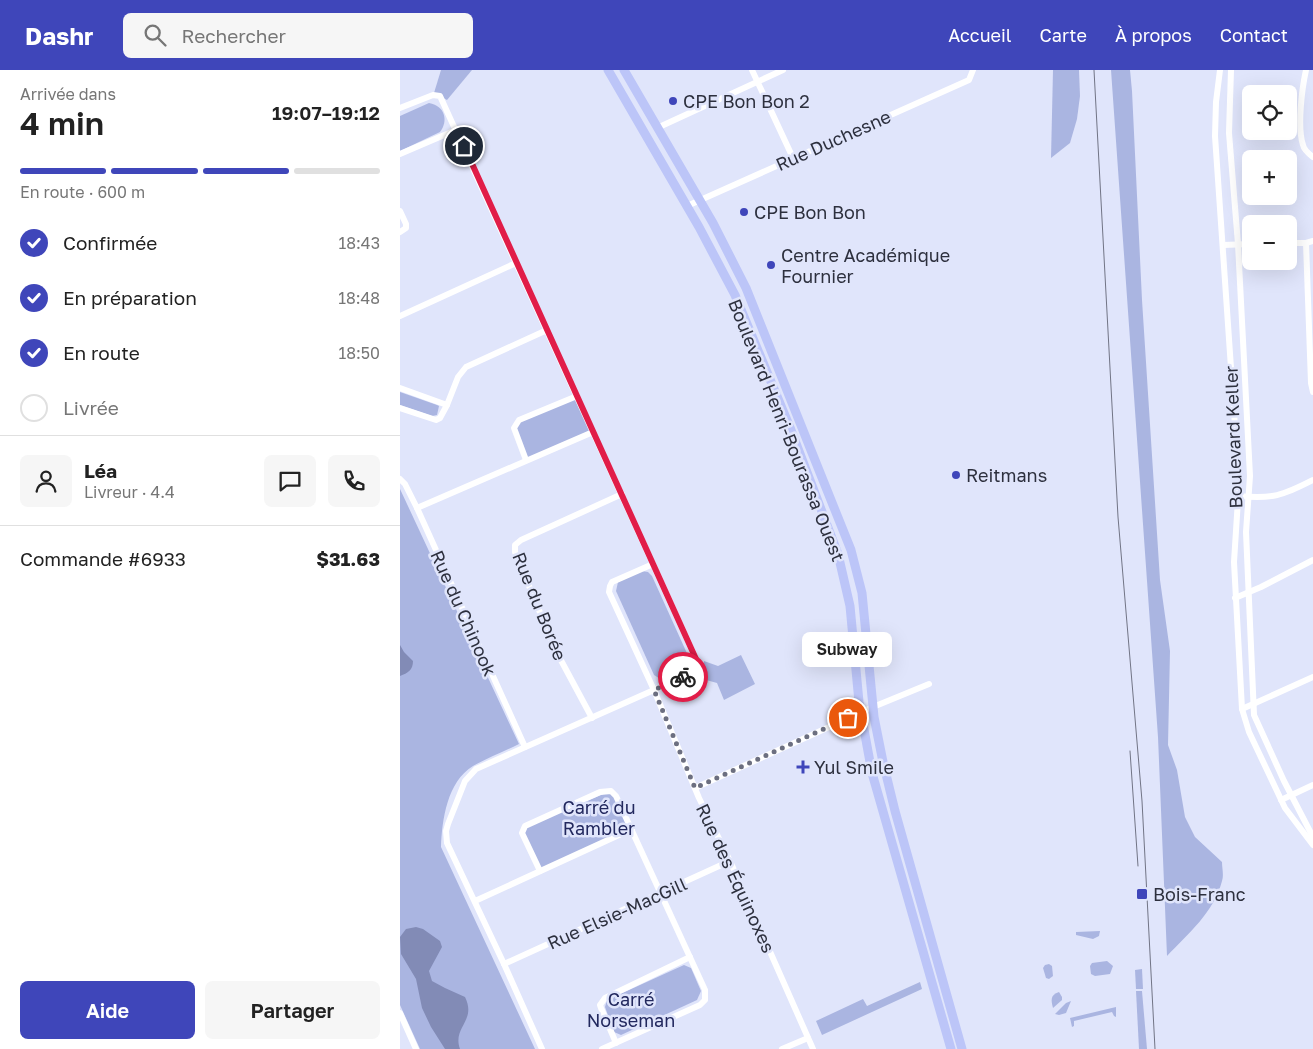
<!DOCTYPE html>
<html lang="fr">
<head>
<meta charset="utf-8">
<style>
  :root { --surface:#fff; --page:#f6f6f6; --text:#222; --muted:#767676; --line:#e0e0e0; --accent:#3f46ba }
  body { margin:0; font-family:"Golos Text",sans-serif; background:var(--page); color:var(--text); height:100vh; display:flex; flex-direction:column; font-size:19px; white-space:nowrap }
  * { box-sizing:border-box; margin:0 }
  p { font-size:16px; color:var(--muted) }
  .icon { flex:none; width:28px; height:28px; fill:none; stroke:currentColor; stroke-width:2; stroke-linecap:round; stroke-linejoin:round }
  .map { position:relative; flex:1; overflow:hidden }
  .details { display:flex; flex-direction:column; background:var(--surface); width:400px }
  .details>* { flex:none }
  .buttons { position:absolute; left:842px; top:15px; display:grid; gap:10px }
  .buttons a { display:grid; place-items:center; width:55px; height:55px; border-radius:8px; background:var(--surface); box-shadow:0 5px 20px #0002; font-size:25px }
  .pin { position:absolute; display:grid; place-items:center; width:42px; height:42px; color:#fff; margin:-21px; border:2px solid #fff; border-radius:50%; box-shadow:0 1px 5px #0007 }
  .courier { position:absolute; display:grid; place-items:center; width:50px; height:50px; margin:-25px; border:4px solid #e11d48; border-radius:50%; background:#fff; color:#222; box-shadow:0 1px 6px #0007 }
  .bubble { position:absolute; height:35px; border-radius:8px; background:var(--surface); box-shadow:0 5px 20px #0002; font-size:16px; font-weight:600; line-height:35px; text-align:center }
  .headline em { font-style:normal; font-weight:600 }
  .headline div { display:flex; flex-direction:column-reverse }
  .headline { display:flex; align-items:center; justify-content:space-between; height:85px; padding:0 20px }
  h1 { font-size:32px; font-weight:600; line-height:38px }
  .bar { display:grid; grid-template-columns:repeat(4,1fr); gap:8px 5px; align-content:center; height:60px; padding:0 20px }
  .bar i { height:6px; border-radius:4px; background:var(--line) }
  .bar .selected { background:var(--accent) }
  .bar p { grid-column:span 4 }
  .line { display:flex; align-items:center; gap:12px; padding:0 20px; border-top:1px solid var(--line) }
  .line div { flex:1 }
  .round { display:grid; place-items:center; flex:none; width:52px; height:52px; border-radius:8px; background:var(--page) }
  ol { padding:0 20px; list-style:none }
  li { display:flex; align-items:center; gap:15px; height:55px }
  li p { margin-inline-start:auto }
  li .icon { padding:5px; border-radius:50%; background:var(--accent); color:#fff; stroke-width:4 }
  li:last-child { color:var(--muted) }
  li i { width:28px; height:28px; border:2px solid var(--line); border-radius:50% }
  .action { display:flex; gap:10px; margin-top:auto; padding:10px 20px }
  .action a { flex:1; height:58px; border-radius:8px; background:var(--accent); color:#fff; font-size:20px; font-weight:600; line-height:58px; text-align:center }
  .action a+a { background:var(--page); color:var(--text) }
  header { display:flex; align-items:center; gap:30px; box-sizing:border-box; height:70px; padding:0 25px; background:var(--accent); color:#fff }
  header strong { font-size:24px }
  nav { display:flex; gap:28px; margin-inline-start:auto; font-size:18px }
  .search { width:350px; height:45px; background:var(--page); display:flex; align-items:center; gap:12px; box-sizing:border-box; padding:0 18px; border-radius:8px; color:var(--muted); font-size:19px }
  main { display:flex; flex:1; min-height:0 }
  .map>svg:first-child { display:block }
  .green { fill:#aab5e1 }
  .water { fill:#828bb6 }
  .lines { fill:none; stroke-linecap:round; stroke-linejoin:round }
  .minor { stroke:#fff; stroke-width:6 }
  .major { stroke:#bcc5f8; stroke-width:9 }
  .tram { stroke:#717485; stroke-width:1 }
  .done { stroke:#6c6f80; stroke-width:5; stroke-dasharray:0 9 }
  .route { stroke:#e11d48; stroke-width:6 }
  .poi-dot { fill:#3f46ba; stroke:#e0e5fb; stroke-width:2 }
  .labels { text-anchor:middle; dominant-baseline:central; stroke-width:5; stroke-linejoin:round; paint-order:stroke }
  .poi-label { font-size:18px; fill:#2d303e; stroke:#e0e5fb; text-anchor:start }
  .street-label { font-size:18px; fill:#2d303e; stroke:#e0e5fb }
  .park-label { font-size:18px; fill:#22285e; stroke:#e0e5fb }
</style>
</head>
<body>
<header>
<strong>Dashr</strong>
<div class="search"><svg class="icon" aria-label="search" viewBox="0 0 24 24"><circle cx="10" cy="10" r="6"/><path d="M15 15l6 6"/></svg>Rechercher</div>
<nav><a>Accueil</a><a>Carte</a><a>À propos</a><a>Contact</a></nav>
</header>
<main>
<section class="details">
<div class="headline"><div><h1>4 min</h1><p>Arrivée dans</p></div><em>19:07–19:12</em></div>
<div class="bar"><i class="selected"></i><i class="selected"></i><i class="selected"></i><i></i><p>En route · 600 m</p></div>
<ol>
<li><svg class="icon" aria-label="check" viewBox="0 0 24 24"><path d="M5 12l5 5 9-10"/></svg>Confirmée<p>18:43</p></li>
<li><svg class="icon" aria-label="check" viewBox="0 0 24 24"><path d="M5 12l5 5 9-10"/></svg>En préparation<p>18:48</p></li>
<li><svg class="icon" aria-label="check" viewBox="0 0 24 24"><path d="M5 12l5 5 9-10"/></svg>En route<p>18:50</p></li>
<li><i></i>Livrée</li>
</ol>
<div class="line" style="height:90px"><a class="round"><svg class="icon" aria-label="person" viewBox="0 0 24 24"><circle cx="12" cy="8" r="4"/><path d="M4 21q1-7 8-7t8 7"/></svg></a><div><b>Léa</b><p>Livreur · 4.4</p></div><a class="round"><svg class="icon" aria-label="chat" viewBox="0 0 24 24"><path d="M4 5h16v11H9l-5 4z"/></svg></a><a class="round"><svg class="icon" aria-label="phone" viewBox="0 0 24 24"><path d="M5 4h4l2 5-3 2q2 4 5 5l2-3 5 2v4C11 20 4 13 5 4z"/></svg></a></div>
<div class="line" style="height:65px"><div>Commande #6933</div><b>$31.63</b></div>
<div class="action"><a>Aide</a><a>Partager</a></div>
</section>
<div class="map">
<svg width="913" height="979" viewBox="0 0 913 979">
  <rect width="100%" height="100%" fill="#e0e5fb"/>
  <g class="green">
    <polygon points="41,0 72,0 47,30 34,23"/>
    <polygon points="653,0 679,0 680,26 677,49 670,73 651,88"/>
    <path d="M711,0H730L732,21L742,230L760,510L770,581L768,675L777,700L785,747L795,767L822,792C822,798 824,805 822,811C814,842 788,864 767,886L758,667Z"/>
    <path d="M29,33C46,36 48,52 40,62L0,81V46Z"/>
    <polygon points="0,322 37,335 39,336 37,345 32,346 0,335"/>
    <polygon points="177,326 193,362 126,390 114,358 119,350"/>
    <path d="M0,419L119,674C103,682 87,688 73,696C47,712 42,750 41,777L135,979H20L0,935Z"/>
    <polygon points="242,501 248,502 252,506 290,590 287,599 262,610 254,605 216,521 218,512"/>
    <polygon points="341,585 355,614 324,630 317,613 299,608 304,601 304,591 318,596"/>
    <polygon points="211,721 232,759 140,801 122,763 125,756"/>
    <polygon points="700,861 699,866 693,869 676,865 676,862"/>
    <polygon points="707,891 713,896 710,904 695,906 691,904 690,896 692,893"/>
    <polygon points="649,894 652,896 653,906 649,909 646,908 643,898 645,895"/>
    <polygon points="284,895 291,898 301,921 297,930 221,965 214,962 205,937 207,930"/>
    <polygon points="742,899 743,919 736,919 735,900"/>
    <polygon points="520,912 522,919 422,965 416,951 463,929 467,936"/>
    <polygon points="736,921 742,921 747,979 739,979"/>
    <path d="M659,922L662,927V930L653,938C651,930 650,925 659,922Z"/>
    <polygon points="671,931 666,943 659,945 655,944 666,933"/>
    <polygon points="716,937 716,947 714,946 712,942 674,951 674,956 672,957 670,948"/>
  </g>
  <g class="water">
    <path d="M0,575L4,582L13,591C13,600 8,603 0,606Z"/>
    <path d="M16,857L23,859L40,871L42,877L29,901L32,911L45,918L65,927C77,951 52,957 60,979H45L31,957L22,938L16,909L1,884L0,867L6,859Z"/>
  </g>
  <g class="lines">
    <g class="minor">
      <polyline points="352,0 393,88"/>
      <polyline points="820,0 816,32 815,66 839,414 834,492 842,639 849,662 885,738 913,775"/>
      <polyline points="831,0 829,63 838,174 850,406 846,462 854,645 884,711 913,767"/>
      <path d="M906,0C902,18 897,57 903,75C904,80 909,84 913,87"/>
      <polyline points="0,38 33,25 40,26 296,589 296,598 290,604 76,699 65,711 48,754 46,761 47,773 104,894 142,979"/>
      <polyline points="257,58 383,0"/>
      <polyline points="0,84 56,60"/>
      <polyline points="287,136 569,10 573,0"/>
      <polyline points="0,141 6,154 6,158 0,162"/>
      <polyline points="889,173 906,173 913,171"/>
      <polyline points="906,173 911,313 913,322"/>
      <polyline points="823,175 851,174"/>
      <polyline points="0,246 116,193"/>
      <polyline points="0,318 47,335 40,348 36,350 0,338"/>
      <polyline points="47,335 58,307 66,297 147,260"/>
      <polyline points="126,390 114,358 119,350 177,326"/>
      <polyline points="0,409 5,414 17,438 125,677"/>
      <path d="M838,426C873,429 882,426 913,410"/>
      <polyline points="17,438 193,362"/>
      <polyline points="253,494 212,512 210,516 209,522 254,620 299,728 330,791 413,979"/>
      <polyline points="835,528 861,517 913,490"/>
      <polyline points="842,639 913,607"/>
      <polyline points="192,648 156,581 115,482 115,475 121,470 143,460 222,424"/>
      <polyline points="295,718 473,637 529,614"/>
      <polyline points="881,730 913,715"/>
      <polyline points="140,801 122,763 125,756 200,722 211,721 216,726 305,920 305,930 300,935 202,979"/>
      <polyline points="75,831 232,759"/>
      <polyline points="104,894 330,791"/>
      <polyline points="0,943 16,979"/>
      <polyline points="216,973 201,938 200,935 205,928 290,887"/>
      <polyline points="382,979 408,968"/>
    </g>
    <g class="major">
      <polyline points="208,0 299,157 335,225 391,360 438,484 450,536 459,632 472,703 551,979"/>
      <polyline points="224,0 313,153 346,218 451,480 462,523 474,647 483,692 495,741 562,979"/>
    </g>
    <g class="tram">
      <polyline points="694,0 718,447 742,731 755,979"/>
      <polyline points="730,681 738,796"/>
    </g>
  </g>
  <g class="lines">
    <polyline class="done" points="283,607 254,620 295,718 448,648"/>
    <polyline class="route" points="64,76 296,589 296,598 290,604 283,607"/>
  </g>
  <g class="poi-dot">
    <circle cx="273" cy="31" r="5"/>
    <circle cx="344" cy="142" r="5"/>
    <circle cx="371" cy="195" r="5"/>
    <circle cx="556" cy="405" r="5"/>
    <path d="M400.5 689.5h5v5h5v5h-5v5h-5v-5h-5v-5h5z"/>
    <rect x="736" y="818" width="12" height="12" rx="2.5"/>
  </g>
  <g class="labels">
    <g class="poi-label">
      <text x="283" y="31">CPE Bon Bon 2</text>
      <text x="354" y="142">CPE Bon Bon</text>
      <text x="381" y="185">Centre Académique<tspan x="381" dy="21">Fournier</tspan></text>
      <text x="566" y="405">Reitmans</text>
      <text x="414" y="697">Yul Smile</text>
      <text x="753" y="824">Bois-Franc</text>
    </g>
    <g class="street-label">
      <text transform="translate(433 70) rotate(-24)">Rue Duchesne</text>
      <text transform="translate(387 360) rotate(68)">Boulevard Henri-Bourassa Ouest</text>
      <text transform="translate(833 367) rotate(-92)">Boulevard Keller</text>
      <text transform="translate(140 536) rotate(68)">Rue du Borée</text>
      <text transform="translate(64 543) rotate(66)">Rue du Chinook</text>
      <text transform="translate(336 808) rotate(65)">Rue des Équinoxes</text>
      <text transform="translate(217 843) rotate(-24)">Rue Elsie-MacGill</text>
    </g>
    <g class="park-label">
      <text x="199" y="737">Carré du<tspan x="199" dy="21">Rambler</tspan></text>
      <text x="231" y="929">Carré<tspan x="231" dy="21">Norseman</tspan></text>
    </g>
  </g>
</svg>
<div class="buttons">
<a><svg class="icon" aria-label="locate" viewBox="0 0 24 24"><circle cx="12" cy="12" r="6"/><path d="M12 2v4M12 18v4M2 12h4M18 12h4"/></svg></a>
<a>+</a>
<a>−</a>
</div>
<div class="pin" style="left:448px;top:648px;background:#ea580c"><svg class="icon" aria-label="bag" viewBox="0 0 24 24"><path d="M5 8h14l-1 12H6zM9 8a3 3 0 0 1 6 0"/></svg></div>
<div class="pin" style="left:64px;top:76px;background:#1f2937"><svg class="icon" aria-label="home" viewBox="0 0 24 24"><path d="M3 11l9-7 9 7M6 9v11h12V9"/></svg></div>
<div class="courier" style="left:283px;top:607px"><svg class="icon" aria-label="bike" viewBox="0 0 24 24"><circle cx="6" cy="16" r="4"/><circle cx="18" cy="16" r="4"/><path d="M6 16l4-8h5l3 8M10 8l3 8H6M13 5h3"/></svg></div>
<div class="bubble" style="left:402px;top:562px;width:90px">Subway</div>
</div>
</main>
</body>
</html>
